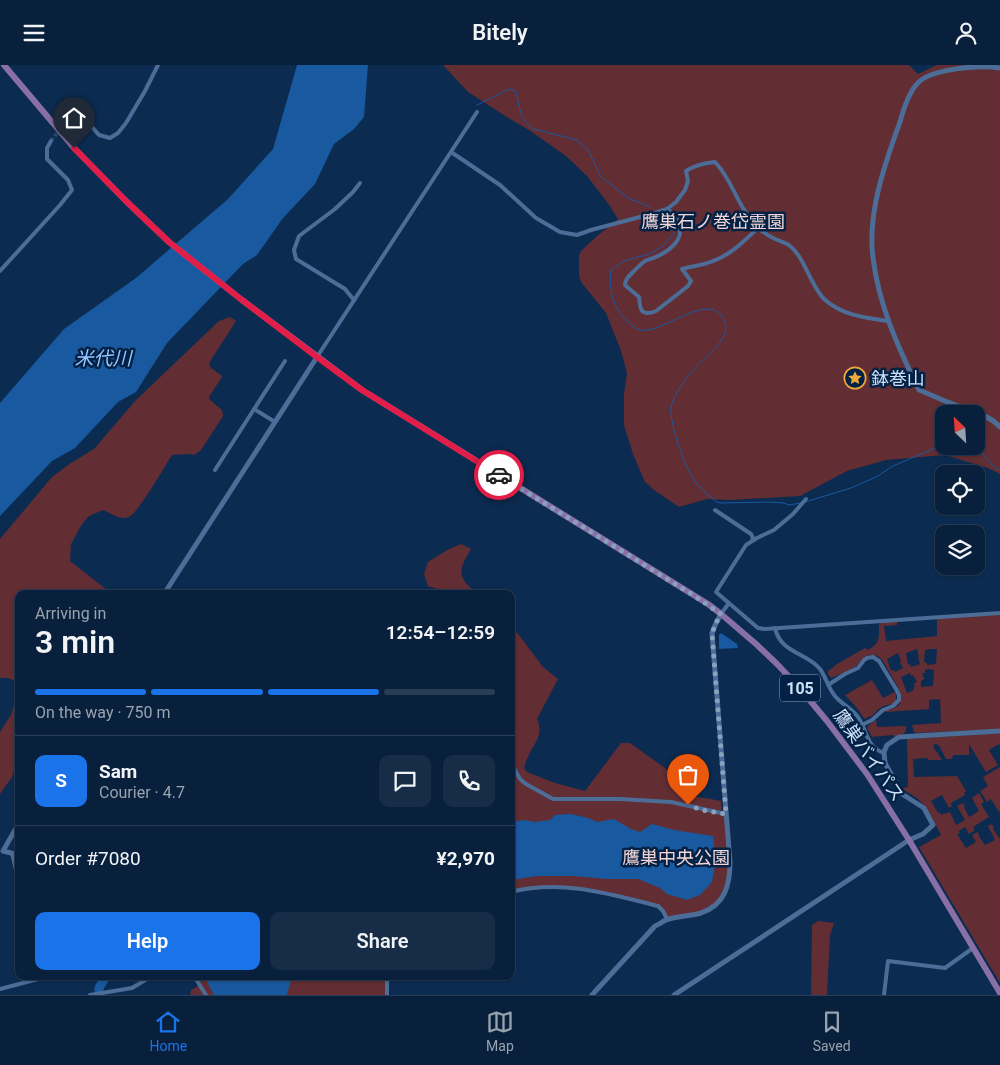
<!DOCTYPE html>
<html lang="en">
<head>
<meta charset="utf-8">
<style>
  :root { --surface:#09203c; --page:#172d47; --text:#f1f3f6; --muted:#99a3af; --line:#293e56; --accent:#1a73e8 }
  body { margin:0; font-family:Roboto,"Noto Sans JP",sans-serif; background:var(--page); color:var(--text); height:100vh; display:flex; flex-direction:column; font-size:19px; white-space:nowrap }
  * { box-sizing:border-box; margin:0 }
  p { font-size:16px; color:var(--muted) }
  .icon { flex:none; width:28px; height:28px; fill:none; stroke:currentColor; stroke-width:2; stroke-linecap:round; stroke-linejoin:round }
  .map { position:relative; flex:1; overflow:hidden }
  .side { position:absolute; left:15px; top:525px; width:500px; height:390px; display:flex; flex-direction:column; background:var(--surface); border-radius:10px; box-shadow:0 1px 4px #0004,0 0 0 1px var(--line) }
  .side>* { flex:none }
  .needle { width:32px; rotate:335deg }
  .tools { position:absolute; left:935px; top:340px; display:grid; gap:10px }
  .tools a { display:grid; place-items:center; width:50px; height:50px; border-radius:10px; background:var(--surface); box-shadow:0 1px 4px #0004,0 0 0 1px var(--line); font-size:25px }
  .pin { position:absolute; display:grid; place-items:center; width:42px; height:42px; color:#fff; margin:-51px -21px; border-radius:50% 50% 50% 0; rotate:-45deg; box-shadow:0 0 5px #0007 }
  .pin .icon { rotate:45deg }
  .courier { position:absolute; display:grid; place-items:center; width:50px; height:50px; margin:-25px; border:4px solid #e11d48; border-radius:50%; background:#fff; color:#222; box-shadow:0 1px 6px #0007 }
  .summary em { font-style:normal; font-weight:600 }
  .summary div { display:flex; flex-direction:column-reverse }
  .summary { display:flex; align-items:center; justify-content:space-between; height:85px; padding:0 20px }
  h1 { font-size:32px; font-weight:600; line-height:38px }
  .bar { display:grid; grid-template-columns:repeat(4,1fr); gap:8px 5px; align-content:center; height:60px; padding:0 20px }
  .bar i { height:6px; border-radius:4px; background:var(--line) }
  .bar .on { background:var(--accent) }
  .bar p { grid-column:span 4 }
  .line { display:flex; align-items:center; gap:12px; padding:0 20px; border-top:1px solid var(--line) }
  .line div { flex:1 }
  .round { display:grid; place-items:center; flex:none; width:52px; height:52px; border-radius:10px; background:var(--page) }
  .cta { display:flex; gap:10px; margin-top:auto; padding:10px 20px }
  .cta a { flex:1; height:58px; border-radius:10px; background:var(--accent); color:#fff; font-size:20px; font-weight:600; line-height:58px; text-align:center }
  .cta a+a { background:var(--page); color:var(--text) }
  header { display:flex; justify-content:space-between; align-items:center; height:65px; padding:0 20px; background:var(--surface); font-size:22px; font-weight:600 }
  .tabs { display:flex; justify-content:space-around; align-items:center; height:70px; border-top:1px solid var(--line); background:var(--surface); font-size:14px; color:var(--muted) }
  .tabs a { display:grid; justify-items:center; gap:2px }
  .tabs .on { color:var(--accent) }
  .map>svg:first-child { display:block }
  .green { fill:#622d33; fill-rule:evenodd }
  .water { fill:#19599f }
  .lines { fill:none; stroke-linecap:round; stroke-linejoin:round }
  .stream { stroke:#19599f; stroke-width:1 }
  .river { stroke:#19599f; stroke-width:9 }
  .minor-tunnel { stroke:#294669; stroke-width:4; stroke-dasharray:4 2; stroke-linecap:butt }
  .minor { stroke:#4c6d97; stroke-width:4 }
  .tertiary { stroke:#4c6d97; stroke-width:5 }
  .trunk { stroke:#8870a6; stroke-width:6 }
  .done { stroke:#89a1bd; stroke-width:5; stroke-dasharray:0 9 }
  .route { stroke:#e11d48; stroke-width:6 }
  .labels { text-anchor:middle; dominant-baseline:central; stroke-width:5; stroke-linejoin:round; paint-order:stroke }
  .shield { fill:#022145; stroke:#90a7c2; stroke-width:1 }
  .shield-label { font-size:16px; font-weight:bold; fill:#cde0f7 }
  .park-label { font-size:18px; fill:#f2d6d7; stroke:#022145 }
  .poi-label { font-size:18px; fill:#cde0f7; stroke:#022145; text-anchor:start }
  .street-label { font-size:18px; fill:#cde0f7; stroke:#022145 }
  .water-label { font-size:19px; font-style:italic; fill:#96c5ff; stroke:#022145 }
</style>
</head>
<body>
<header><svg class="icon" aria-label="menu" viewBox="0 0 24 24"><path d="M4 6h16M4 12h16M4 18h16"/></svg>Bitely<svg class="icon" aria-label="person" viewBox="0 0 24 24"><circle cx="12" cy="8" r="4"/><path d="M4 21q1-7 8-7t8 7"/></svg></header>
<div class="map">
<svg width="1000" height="930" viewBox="0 0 1000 930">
  <rect width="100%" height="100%" fill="#0c2b50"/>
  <g class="green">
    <path d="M443,0H909L918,9L937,0H1000V409L988,403L945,390L886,395L847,406L800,431L729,435L707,434L679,442L654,425L645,417L633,389L624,360V329L627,308L621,286L606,248L581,217L579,209V191L581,186L596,172L618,154L610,141L587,111L566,91L529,65L510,54L468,27ZM944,349H976V381H944Z"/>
    <path d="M230,252L236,256L209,298L211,303L221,310L222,312L209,332L210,335L222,345L223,351L201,385L194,390L188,389L172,390C165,401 138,448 129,452C122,456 110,448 103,445L89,451L82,459L71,479L70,496L107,525V529H19V619L18,617L8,613H0V474L52,412L71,398L94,384L136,335L219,256Z"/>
    <path d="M461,479L471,484C465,495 456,506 466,518C469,522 474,525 478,529H451L428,521L424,509L428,497L449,484Z"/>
    <path d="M1000,549V664L917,668L914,667L912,660L941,658L940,634L929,635V644L886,647V645C911,642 899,624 891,610C887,604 884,595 878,591C875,590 873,590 870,590C862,591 861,597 855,602C854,603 834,612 831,613L828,609V606L834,602V601L865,583L868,585C880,578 879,574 879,560L882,557L897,556V560L884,561L886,576L937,571V554ZM917,584L919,592H918L920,599L911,602L910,599L908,600L906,588ZM930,584H937L936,599L927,600V598L924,597L925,585ZM898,588L901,596L900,597L903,603L895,607L894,605L891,606L887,594ZM928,604L934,605L933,621L921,622V616L924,614L922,608H925V605ZM910,608L911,611L913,610L917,617L914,619L915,622L913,623L914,625L907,628L901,612Z"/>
    <path d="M511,563L519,570L543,602L558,614L537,654C544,671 534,678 528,692C526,695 525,700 524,703L527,707L555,718L585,726L621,678H630L672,708L684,721L690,731L711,734L721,736L722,748L726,749L730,810L721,835L701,848L667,854L658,841L598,826L564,822L511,827Z"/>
    <path d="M872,615L883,633L895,627C900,643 889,637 880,643C877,645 874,649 871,652L870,651L865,654L863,652L857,643L845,630Z"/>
    <polygon points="19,623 19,692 12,712 0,729 0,667 11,650"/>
    <polygon points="876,655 877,662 906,661 906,666 903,669 894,672 893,670 872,672 867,663 869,660"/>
    <path d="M1000,668V681L999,679L989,685L998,700L986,707L969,679V690H953L952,694H946L939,680L938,681L937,679L933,680L936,687H937L942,695H928V693L913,694L914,712L957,711L966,726L964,728L965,730L951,738L952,741L949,743L942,730L931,736L938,748L940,747L941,750L950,747L956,760L965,755L957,741L963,738L965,741L964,742L969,752L979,746L972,733L979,728L984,737L981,739L989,752L973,762L975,765L969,769L965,762L959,766L960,768L957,769L966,783L976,777L972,770L978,767L979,769L978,770L985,780L995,775L988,761L992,759L994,763L993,764L1000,774V918L919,782L941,770C935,758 929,744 919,735C914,730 907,728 902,723L908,722L907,674Z"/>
    <polygon points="1000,702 1000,746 999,747 991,734 987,737 980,726 988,721 983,712"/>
    <polygon points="818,856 834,858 830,870 827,930 811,930 812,860"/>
    <polygon points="194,911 387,911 387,930 190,930 191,925 200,920"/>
  </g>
  <g class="water">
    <polygon points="297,0 368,0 364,52 354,64 334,79 315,119 283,153 257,190 243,199 167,278 136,327 118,337 75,383 52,396 0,451 0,338 64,264 136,213 228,134 273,84"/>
    <polygon points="721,568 737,579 738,583 719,584 719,570"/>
    <polygon points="571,749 588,753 597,757 614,754 631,764 640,767 652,759 674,765 713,771 716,795 712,817 700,830 687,835 667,829 660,823 638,814 607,814 573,811 537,811 511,815 511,757 524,755 535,757 550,755 555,750"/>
    <polygon points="204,911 292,911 287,930 214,930"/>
  </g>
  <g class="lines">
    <g class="stream">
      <path d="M477,40L509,24L516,26C519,40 520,57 534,64L577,75L588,85L601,112L628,133L650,142"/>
      <path d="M668,149L673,154L676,166L662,182L649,189L624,196L611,205C609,219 611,232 618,245C622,252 633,263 640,265C661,270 705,228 722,251C724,255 726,257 726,262C726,278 704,292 695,303C687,312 673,330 671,342C669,355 683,397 691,410C697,421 707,429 717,437L720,438L770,437L784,438L789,440L801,438"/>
      <polyline points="976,381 993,401 1000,405"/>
      <polyline points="805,437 851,423 878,411 891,402 944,379"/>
    </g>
    <polyline class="river" points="99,930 99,923 106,911"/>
    <polyline class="minor-tunnel" points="51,76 66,57"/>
    <g class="minor">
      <polyline points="66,57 79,51 85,54 99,70 110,73 118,68 126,58 145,26 158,0"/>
      <path d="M451,87L500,120L536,153L560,167L577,170L591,165L655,148L667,144L676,137L685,125L688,116L686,106C695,100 705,98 715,97C732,115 735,134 749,152C756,162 764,169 775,174C780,176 784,177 789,180C799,188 804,200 810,212C814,219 818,228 824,234C841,250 866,253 888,256"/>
      <path d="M667,144C674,149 679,154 680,163C682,175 670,185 660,190C655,193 650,194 645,196C641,199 637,203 633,207C629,211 625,214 625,220L639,232C640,235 639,237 640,240C641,250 649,249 656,246L688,221L691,216L682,204C693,201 704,200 713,196C731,190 745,175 758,163"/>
      <polyline points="0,206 60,140 72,125 68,115 47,94 47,83 51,76"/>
      <polyline points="354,235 345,224 296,194 294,185 299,171 335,144 353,127 360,118"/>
      <polyline points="317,292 477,47"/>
      <polyline points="254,344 275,357"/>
      <polyline points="215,405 285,296"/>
      <polyline points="806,434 793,449 774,465 757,473 746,480 716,527 758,563 765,564 1000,548"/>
      <polyline points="715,445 751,469 753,473 752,476"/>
      <polyline points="721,549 729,538"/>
      <path d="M775,563C780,588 808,588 820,604C826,612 828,623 835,631C841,639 852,643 858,652C867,665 866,682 884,688"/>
      <polyline points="828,620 845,609 858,603 864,595 867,593 873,592 879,596 896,624 899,630 899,635 893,641 883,645 872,655 862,660"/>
      <polyline points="511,694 515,705 520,714 526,719 553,734 620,734 671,737 726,749"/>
      <polyline points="12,788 19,818"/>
      <path d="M511,827C561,814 610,829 658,841L663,846L667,854"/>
      <polyline points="194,911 206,930"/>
      <polyline points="387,911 387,930"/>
      <polyline points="0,924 42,913 42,911"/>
      <polyline points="90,930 132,923 152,911"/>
      <polyline points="884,930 888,896 945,903 973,883"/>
    </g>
    <g class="tertiary">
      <path d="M1000,3C981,0 930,3 917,19C909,27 903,46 900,57C885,98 867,149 873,193C879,241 898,282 919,325C930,329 941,335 953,339C969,345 988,349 1000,362"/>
      <polyline points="164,529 317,292"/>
      <polyline points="19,758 3,786 19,790"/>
      <path d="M592,930L655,861C660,859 664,855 669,854C679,851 691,851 701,848C725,840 730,820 730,797L712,568L716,558L721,549"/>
      <polyline points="674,930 909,775 923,769 933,760 924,743 902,729 885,698 884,687 887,680 899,672 1000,666"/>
    </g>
    <polyline class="trunk" points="4,0 74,83 127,137 169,177 242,235 362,325 708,539 721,549 756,579 777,599 798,621 827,656 867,709 909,775 1000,928"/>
  </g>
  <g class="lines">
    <polyline class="done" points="499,410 693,530 721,549 716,558 712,568 726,749 702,745 688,740"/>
    <polyline class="route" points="74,83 127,137 169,177 242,235 317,292 362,325 499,410"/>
  </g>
  <defs>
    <g id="sight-ring" transform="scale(1.125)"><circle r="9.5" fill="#022145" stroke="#eda83b" stroke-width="1.5"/><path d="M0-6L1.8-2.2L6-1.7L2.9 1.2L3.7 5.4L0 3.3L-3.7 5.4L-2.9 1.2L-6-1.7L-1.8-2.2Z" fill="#eda83b"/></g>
  </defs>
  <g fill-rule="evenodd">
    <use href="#sight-ring" x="855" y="313"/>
  </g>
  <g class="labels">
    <rect class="shield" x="780" y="609.5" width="40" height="27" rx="4"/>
    <g class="shield-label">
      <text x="800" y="623">105</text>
    </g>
    <g class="park-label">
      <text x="713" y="156">鷹巣石ノ巻岱霊園</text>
      <text x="676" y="792">鷹巣中央公園</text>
    </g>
    <g class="poi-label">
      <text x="871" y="313">鉢巻山</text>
    </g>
    <g class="street-label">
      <text transform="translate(869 690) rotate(55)">鷹巣バイパス</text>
    </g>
    <g class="water-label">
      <text x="103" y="293">米代川</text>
    </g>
  </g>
</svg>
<div class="tools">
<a><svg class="needle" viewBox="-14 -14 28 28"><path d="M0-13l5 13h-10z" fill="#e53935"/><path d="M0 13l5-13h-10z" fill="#99a3af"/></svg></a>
<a><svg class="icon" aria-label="locate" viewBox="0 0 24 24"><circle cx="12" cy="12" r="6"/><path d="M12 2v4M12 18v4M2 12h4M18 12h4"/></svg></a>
<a><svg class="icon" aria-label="layers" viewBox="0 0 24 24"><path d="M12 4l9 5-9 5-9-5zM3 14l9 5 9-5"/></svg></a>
</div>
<div class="pin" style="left:688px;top:740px;background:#ea580c"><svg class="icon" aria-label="bag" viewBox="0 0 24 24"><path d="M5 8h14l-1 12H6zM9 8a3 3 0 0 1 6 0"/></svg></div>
<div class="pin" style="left:74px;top:83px;background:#1f2937"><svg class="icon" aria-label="home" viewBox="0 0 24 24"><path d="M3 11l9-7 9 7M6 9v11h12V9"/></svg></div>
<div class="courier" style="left:499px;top:410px"><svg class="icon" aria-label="car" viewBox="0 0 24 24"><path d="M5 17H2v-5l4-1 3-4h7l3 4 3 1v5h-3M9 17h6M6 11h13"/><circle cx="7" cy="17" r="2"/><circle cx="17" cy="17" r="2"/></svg></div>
<section class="side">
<div class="summary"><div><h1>3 min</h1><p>Arriving in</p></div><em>12:54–12:59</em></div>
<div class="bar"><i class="on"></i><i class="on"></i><i class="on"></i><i></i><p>On the way · 750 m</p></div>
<div class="line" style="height:90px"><b class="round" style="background:var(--accent);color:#fff">S</b><div><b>Sam</b><p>Courier · 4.7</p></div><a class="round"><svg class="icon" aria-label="chat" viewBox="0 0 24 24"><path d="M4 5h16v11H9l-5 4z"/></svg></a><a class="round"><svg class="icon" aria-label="phone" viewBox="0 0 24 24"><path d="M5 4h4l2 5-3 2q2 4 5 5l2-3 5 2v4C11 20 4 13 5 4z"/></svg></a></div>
<div class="line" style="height:65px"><div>Order #7080</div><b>¥2,970</b></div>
<div class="cta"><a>Help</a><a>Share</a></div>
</section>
</div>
<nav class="tabs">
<a class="on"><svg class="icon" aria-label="home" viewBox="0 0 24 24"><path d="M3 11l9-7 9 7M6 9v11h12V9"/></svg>Home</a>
<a><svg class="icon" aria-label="map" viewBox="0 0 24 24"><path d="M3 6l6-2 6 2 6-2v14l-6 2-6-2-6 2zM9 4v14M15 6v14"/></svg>Map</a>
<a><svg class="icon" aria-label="saved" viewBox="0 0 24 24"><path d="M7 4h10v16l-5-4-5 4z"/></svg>Saved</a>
</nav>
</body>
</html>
